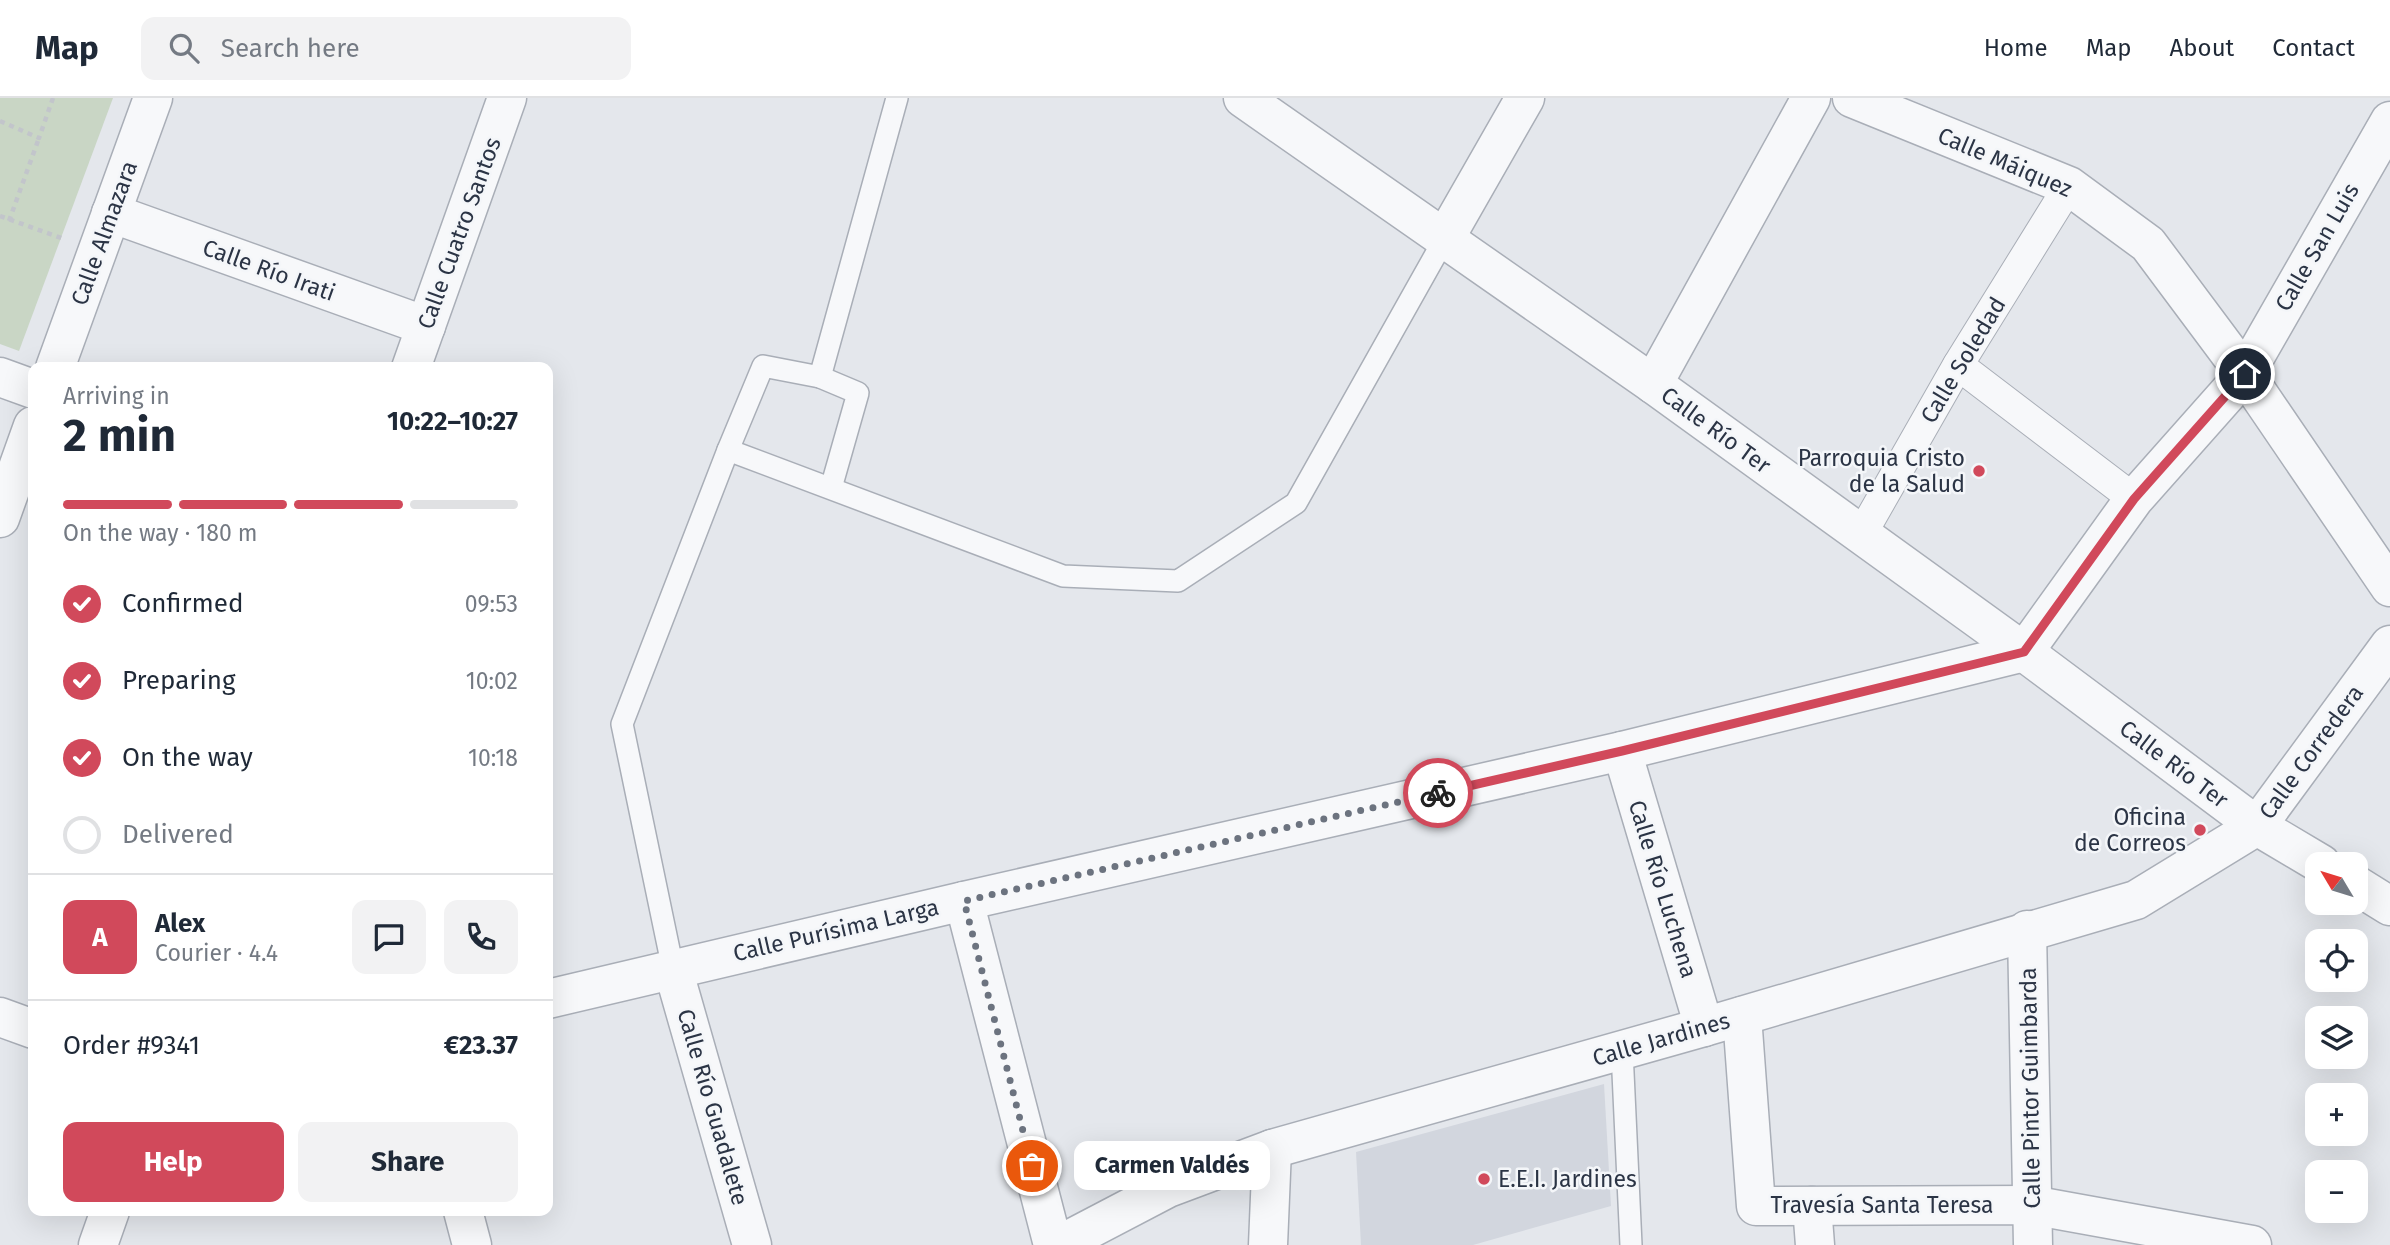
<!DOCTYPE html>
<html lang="en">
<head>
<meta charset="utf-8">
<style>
  :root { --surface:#fff; --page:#f2f2f3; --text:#1f2937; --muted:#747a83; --line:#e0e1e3; --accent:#d1495b }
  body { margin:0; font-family:"Fira Sans",sans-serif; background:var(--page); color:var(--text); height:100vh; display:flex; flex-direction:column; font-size:26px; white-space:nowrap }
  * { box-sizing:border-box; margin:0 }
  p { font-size:23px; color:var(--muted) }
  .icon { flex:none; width:38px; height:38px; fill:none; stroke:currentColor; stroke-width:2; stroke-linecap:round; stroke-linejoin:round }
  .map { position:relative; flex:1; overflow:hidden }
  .side { position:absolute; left:28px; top:264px; width:525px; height:854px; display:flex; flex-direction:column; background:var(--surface); border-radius:14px; box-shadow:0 7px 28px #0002 }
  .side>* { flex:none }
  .needle { width:46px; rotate:308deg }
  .controls { position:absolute; left:2305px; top:754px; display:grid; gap:14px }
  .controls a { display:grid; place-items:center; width:63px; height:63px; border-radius:14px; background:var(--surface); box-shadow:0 7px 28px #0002; font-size:35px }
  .pin { position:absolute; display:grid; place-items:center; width:60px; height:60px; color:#fff; margin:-30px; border:4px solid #fff; border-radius:50%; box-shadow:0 2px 7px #0007 }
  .courier { position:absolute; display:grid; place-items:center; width:70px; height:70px; margin:-35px; border:5px solid #d1495b; border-radius:50%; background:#fff; color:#222; box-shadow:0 2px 9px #0007 }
  .bubble { position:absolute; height:49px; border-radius:14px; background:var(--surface); box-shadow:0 7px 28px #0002; font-size:23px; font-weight:700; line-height:49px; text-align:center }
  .overview em { font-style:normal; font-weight:700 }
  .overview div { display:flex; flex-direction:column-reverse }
  .overview { display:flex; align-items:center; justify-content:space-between; height:119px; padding:0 35px }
  h1 { font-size:46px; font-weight:700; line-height:52px }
  .bar { display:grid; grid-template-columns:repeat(4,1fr); gap:10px 7px; align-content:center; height:84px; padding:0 35px }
  .bar i { height:9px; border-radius:5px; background:var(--line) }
  .bar .selected { background:var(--accent) }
  .bar p { grid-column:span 4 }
  .line { display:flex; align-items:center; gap:18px; padding:0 35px; border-top:2px solid var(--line) }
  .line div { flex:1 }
  .round { display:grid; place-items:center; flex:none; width:74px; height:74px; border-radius:14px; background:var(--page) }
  ol { padding:0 35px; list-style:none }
  li { display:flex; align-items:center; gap:21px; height:77px }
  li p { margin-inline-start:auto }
  li .icon { padding:7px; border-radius:50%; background:var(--accent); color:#fff; stroke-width:4 }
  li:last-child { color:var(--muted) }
  li i { width:38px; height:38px; border:4px solid var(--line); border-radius:50% }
  .cta { display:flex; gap:14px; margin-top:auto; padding:14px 35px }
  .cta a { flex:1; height:80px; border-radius:14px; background:var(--accent); color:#fff; font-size:28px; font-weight:700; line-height:80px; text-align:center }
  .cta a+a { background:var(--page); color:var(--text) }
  header { display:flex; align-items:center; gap:42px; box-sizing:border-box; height:98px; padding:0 35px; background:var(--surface); border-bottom:2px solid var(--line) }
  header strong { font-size:33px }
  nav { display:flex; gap:38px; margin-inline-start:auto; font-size:24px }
  .search { width:490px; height:63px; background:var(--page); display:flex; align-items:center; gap:18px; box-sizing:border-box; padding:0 24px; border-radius:14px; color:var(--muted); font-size:26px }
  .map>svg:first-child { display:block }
  .built { fill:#d2d6de }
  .green { fill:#c9d6c5 }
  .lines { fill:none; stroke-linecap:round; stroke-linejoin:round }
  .service-casing { stroke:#a9aeb7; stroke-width:24 }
  .pedestrian-casing { stroke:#a9aeb7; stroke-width:32 }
  .minor-casing { stroke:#a9aeb7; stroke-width:41 }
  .path { stroke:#c2c5cb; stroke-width:4.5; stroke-dasharray:5 5; stroke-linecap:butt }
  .service { stroke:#f7f8fa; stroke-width:21 }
  .pedestrian { stroke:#f7f8fa; stroke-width:30 }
  .minor { stroke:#f7f8fa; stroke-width:38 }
  .done { stroke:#6c737f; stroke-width:7; stroke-dasharray:0 12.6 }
  .route { stroke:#d1495b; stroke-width:9 }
  .poi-dot { fill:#d1495b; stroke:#f4f6f9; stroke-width:2.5 }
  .labels { text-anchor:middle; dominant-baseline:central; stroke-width:5; stroke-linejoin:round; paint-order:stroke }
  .street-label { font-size:23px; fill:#2b3445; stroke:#f4f6f9 }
  .poi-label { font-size:23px; fill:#2b3445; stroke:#f4f6f9; text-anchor:end }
</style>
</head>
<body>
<header>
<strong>Map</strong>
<div class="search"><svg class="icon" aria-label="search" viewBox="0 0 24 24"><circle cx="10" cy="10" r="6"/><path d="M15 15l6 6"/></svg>Search here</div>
<nav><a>Home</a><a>Map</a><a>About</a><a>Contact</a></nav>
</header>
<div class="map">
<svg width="2390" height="1147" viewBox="0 0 2390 1147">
  <rect width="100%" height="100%" fill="#e4e7ec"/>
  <polygon class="built" points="1604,986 1611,1108 1473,1147 1361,1147 1356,1054"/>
  <polygon class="green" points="0,0 113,0 19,253 0,246"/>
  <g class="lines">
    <g class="service-casing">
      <g id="service">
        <polyline points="820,279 858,295 831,390"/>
        <polyline points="728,352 763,268 820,279 897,0"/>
        <polyline points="673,871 622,626 728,352 1063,478 1178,483 1296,405 1445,140"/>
        <polyline points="1622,953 1631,1147"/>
      </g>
    </g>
    <g class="pedestrian-casing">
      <g id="pedestrian">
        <polyline points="1958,267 2134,401"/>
        <polyline points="1861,437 1958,267 2069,88"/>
      </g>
    </g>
    <g class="minor-casing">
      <g id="minor">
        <polyline points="1243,0 1653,286 2024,554 2257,728 2321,766"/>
        <polyline points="1852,0 2069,88 2148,146 2245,276 2390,489"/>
        <polyline points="111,115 426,228"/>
        <polyline points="1445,140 1525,0"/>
        <polyline points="55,270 153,0"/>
        <polyline points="411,270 507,0"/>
        <polyline points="0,279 33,291"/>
        <polyline points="1653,286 1811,0"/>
        <polyline points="0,420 33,328"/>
        <polyline points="1622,653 1704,929"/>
        <polyline points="2356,787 2390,808"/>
        <polyline points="964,803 1053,1147"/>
        <polyline points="2027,832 2033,1147"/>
        <polyline points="673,871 752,1147"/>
        <polyline points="548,901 964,803 1622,653 2024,554 2134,401 2245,276 2390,23"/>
        <polyline points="1742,918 1756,1108 2031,1107 2252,1147"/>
        <polyline points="0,919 33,931"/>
        <polyline points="1812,1108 1815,1147"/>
        <polyline points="463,1113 472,1147"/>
        <polyline points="98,1147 110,1113"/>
        <polyline points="1059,1147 1168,1090 1272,1051 1704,929 2136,802 2257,728 2390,547"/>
        <polyline points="1268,1147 1272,1051"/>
      </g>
    </g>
    <g class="path">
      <polyline points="0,23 39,40 53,0"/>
      <polyline points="0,118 64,141"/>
      <polyline points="9,123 39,40"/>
    </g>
    <use href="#service" class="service"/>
    <use href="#pedestrian" class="pedestrian"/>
    <use href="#minor" class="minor"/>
  </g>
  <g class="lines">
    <polyline class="done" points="1032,1068 964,803 1438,695"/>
    <polyline class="route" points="1438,695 1622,653 2024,554 2134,401 2245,276"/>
  </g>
  <g class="poi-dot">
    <circle cx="1979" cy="373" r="7"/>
    <circle cx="2200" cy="732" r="7"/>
    <circle cx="1484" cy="1081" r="7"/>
  </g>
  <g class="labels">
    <g class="street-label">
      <text transform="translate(2005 64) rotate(23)">Calle Máiquez</text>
      <text transform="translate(104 135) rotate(-70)">Calle Almazara</text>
      <text transform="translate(459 135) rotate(-70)">Calle Cuatro Santos</text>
      <text transform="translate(2317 149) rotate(-60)">Calle San Luis</text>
      <text transform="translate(269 172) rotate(20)">Calle Río Irati</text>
      <text transform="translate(1963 262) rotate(-59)">Calle Soledad</text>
      <text transform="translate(1716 332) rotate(36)">Calle Río Ter</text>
      <text transform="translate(2311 654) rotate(-54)">Calle Corredera</text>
      <text transform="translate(2174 666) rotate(37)">Calle Río Ter</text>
      <text transform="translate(1663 791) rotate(73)">Calle Río Luchena</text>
      <text transform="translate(836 832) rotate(-13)">Calle Purísima Larga</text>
      <text transform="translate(1661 941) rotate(-16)">Calle Jardines</text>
      <text transform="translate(2030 990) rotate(-91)">Calle Pintor Guimbarda</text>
      <text transform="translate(713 1009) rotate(74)">Calle Río Guadalete</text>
      <text x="1882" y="1107">Travesía Santa Teresa</text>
    </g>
    <g class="poi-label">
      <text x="1965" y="360">Parroquia Cristo<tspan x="1965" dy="26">de la Salud</tspan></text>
      <text x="2186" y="719">Oficina<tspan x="2186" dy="26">de Correos</tspan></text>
      <text x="1498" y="1081" text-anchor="start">E.E.I. Jardines</text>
    </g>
  </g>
</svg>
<div class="controls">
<a><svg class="needle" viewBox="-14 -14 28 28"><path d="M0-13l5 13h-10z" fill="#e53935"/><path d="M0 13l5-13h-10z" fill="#747a83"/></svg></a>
<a><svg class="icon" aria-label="locate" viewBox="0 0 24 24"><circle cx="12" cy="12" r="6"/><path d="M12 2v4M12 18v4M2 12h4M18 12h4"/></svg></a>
<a><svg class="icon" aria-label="layers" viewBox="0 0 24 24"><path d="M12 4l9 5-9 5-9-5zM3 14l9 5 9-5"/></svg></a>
<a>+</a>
<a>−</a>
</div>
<div class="pin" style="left:1032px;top:1068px;background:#ea580c"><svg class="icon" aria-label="bag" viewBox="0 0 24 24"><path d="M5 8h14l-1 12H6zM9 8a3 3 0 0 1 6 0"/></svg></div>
<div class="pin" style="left:2245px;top:276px;background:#1f2937"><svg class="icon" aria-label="home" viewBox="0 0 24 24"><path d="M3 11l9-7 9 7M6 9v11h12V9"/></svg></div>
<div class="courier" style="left:1438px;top:695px"><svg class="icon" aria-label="bike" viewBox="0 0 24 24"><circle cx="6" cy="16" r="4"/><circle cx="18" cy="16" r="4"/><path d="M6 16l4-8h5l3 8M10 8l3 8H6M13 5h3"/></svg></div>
<div class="bubble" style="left:1074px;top:1043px;width:196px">Carmen Valdés</div>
<section class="side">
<div class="overview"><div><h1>2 min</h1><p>Arriving in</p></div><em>10:22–10:27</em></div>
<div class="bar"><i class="selected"></i><i class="selected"></i><i class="selected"></i><i></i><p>On the way · 180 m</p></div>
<ol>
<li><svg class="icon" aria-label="check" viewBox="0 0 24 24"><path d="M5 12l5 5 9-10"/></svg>Confirmed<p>09:53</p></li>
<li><svg class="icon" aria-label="check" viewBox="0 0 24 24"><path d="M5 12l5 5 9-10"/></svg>Preparing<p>10:02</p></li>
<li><svg class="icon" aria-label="check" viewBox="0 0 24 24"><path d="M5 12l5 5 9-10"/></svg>On the way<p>10:18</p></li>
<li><i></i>Delivered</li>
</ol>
<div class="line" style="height:126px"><b class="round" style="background:var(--accent);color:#fff">A</b><div><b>Alex</b><p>Courier · 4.4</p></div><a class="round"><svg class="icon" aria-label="chat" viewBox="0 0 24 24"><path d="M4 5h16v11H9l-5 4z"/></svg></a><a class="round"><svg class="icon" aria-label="phone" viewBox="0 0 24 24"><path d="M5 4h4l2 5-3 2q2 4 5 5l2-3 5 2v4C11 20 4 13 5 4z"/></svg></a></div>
<div class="line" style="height:91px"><div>Order #9341</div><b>€23.37</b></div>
<div class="cta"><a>Help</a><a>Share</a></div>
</section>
</div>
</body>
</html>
